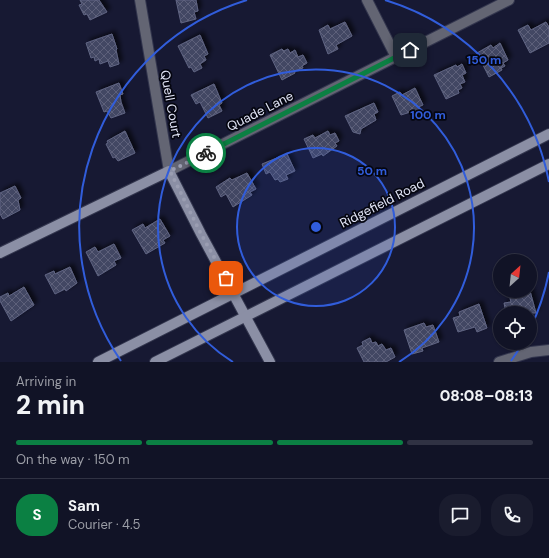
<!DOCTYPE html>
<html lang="en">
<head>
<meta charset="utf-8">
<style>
  :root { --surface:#111326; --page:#1a1c2e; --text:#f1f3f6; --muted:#9c9ea7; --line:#303243; --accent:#0b8043 }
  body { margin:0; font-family:"DM Sans",sans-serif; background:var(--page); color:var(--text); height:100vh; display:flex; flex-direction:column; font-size:15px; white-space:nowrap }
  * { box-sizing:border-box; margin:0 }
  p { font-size:13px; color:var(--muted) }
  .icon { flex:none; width:22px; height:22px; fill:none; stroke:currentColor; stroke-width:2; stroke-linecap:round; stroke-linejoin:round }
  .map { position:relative; height:362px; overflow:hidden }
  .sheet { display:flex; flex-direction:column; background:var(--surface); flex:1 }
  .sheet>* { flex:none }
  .needle { width:26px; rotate:27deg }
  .fabs { position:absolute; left:493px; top:254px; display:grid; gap:8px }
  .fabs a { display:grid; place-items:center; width:44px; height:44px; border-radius:50%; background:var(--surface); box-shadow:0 1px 3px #0004,0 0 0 1px var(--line); font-size:20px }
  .pin { position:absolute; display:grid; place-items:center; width:34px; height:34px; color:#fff; margin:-17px; border-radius:8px; box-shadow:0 2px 6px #0006 }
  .courier { position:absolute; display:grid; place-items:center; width:40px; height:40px; margin:-20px; border:3px solid #0b8043; border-radius:50%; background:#fff; color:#222; box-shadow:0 1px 5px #0007 }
  .headline em { font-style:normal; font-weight:800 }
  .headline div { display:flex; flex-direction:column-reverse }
  .headline { display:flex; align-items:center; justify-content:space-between; height:68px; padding:0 16px }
  h1 { font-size:26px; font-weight:800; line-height:30px }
  .bar { display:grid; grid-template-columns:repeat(4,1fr); gap:6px 4px; align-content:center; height:48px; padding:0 16px }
  .bar i { height:5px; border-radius:3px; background:var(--line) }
  .bar .current { background:var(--accent) }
  .bar p { grid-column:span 4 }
  .line { display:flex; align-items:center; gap:10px; padding:0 16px; border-top:1px solid var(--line) }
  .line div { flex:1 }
  .round { display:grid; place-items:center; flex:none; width:42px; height:42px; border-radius:16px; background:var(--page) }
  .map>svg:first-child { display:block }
  .building { fill:url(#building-cross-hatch); stroke:#606583; filter:url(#shadow) }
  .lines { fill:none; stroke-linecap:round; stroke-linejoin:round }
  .street-casing { stroke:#33364e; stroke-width:12 }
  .secondary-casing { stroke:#33364e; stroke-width:12 }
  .street { stroke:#636573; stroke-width:10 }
  .secondary { stroke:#8b8fa5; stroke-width:10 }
  .done { stroke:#9b9eb2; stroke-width:4; stroke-dasharray:0 7.2 }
  .route { stroke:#0b8043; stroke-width:5 }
  .ring { fill:none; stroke:#315ddb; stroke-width:2 }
  .labels { text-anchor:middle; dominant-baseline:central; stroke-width:3.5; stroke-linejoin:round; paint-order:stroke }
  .street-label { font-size:13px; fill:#e2e5f7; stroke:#050610 }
  .centre { fill:#315ddb; stroke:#050610; stroke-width:2 }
  .ring-label { font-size:12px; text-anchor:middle; font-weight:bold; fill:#315ddb; stroke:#050610; stroke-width:3.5; stroke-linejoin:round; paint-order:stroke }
</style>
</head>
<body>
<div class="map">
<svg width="549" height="362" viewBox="0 0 549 362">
  <defs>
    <pattern id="building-cross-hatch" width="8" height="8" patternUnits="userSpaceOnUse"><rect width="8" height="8" fill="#424663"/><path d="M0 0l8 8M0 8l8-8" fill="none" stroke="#5d617a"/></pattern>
    <filter id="shadow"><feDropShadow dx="3.5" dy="-3.5" stdDeviation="2" flood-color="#0009"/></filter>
  </defs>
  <rect width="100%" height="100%" fill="#171933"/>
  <g class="building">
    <polygon points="80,0 99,0 107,12 90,20 87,14 84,15 79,5 82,4"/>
    <polygon points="176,0 196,0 198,11 194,12 196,19 181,23"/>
    <polygon points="345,22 352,36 336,45 338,49 328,54 319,30 328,25 330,29"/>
    <polygon points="546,22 549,27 549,43 530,53 518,30 528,25 531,30"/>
    <polygon points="112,34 117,49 116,50 119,64 110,67 108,61 100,64 99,59 95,61 94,57 91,58 86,43"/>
    <polygon points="200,35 208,54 204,56 206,60 200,64 202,68 194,72 191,67 189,68 178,46"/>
    <polygon points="500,43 508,60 503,63 505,66 501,68 502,70 489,77 477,53 491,45 493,48"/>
    <polygon points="282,49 284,51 288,49 290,53 295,50 298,57 303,55 307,63 302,66 303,68 294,71 295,73 282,80 270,55"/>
    <polygon points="462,64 466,73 462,75 465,82 460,84 462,88 458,90 459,93 446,99 434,75 456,65 457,67"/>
    <polygon points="119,83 123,94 120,95 121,102 125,113 111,118 107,111 104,112 96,92"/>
    <polygon points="214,84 222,103 219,105 222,111 208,118 200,102 196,104 191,95"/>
    <polygon points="415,88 423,105 418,107 420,109 401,115 392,96 400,92 402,95"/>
    <polygon points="374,103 378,112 374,114 376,120 361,129 360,134 353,132 345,116"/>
    <polygon points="125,131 135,153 118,161 115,157 113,158 106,144 108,143 107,141"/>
    <polygon points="328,131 330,135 335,133 339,141 335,143 337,146 323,156 322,154 313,158 304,139 313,135 315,138"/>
    <polygon points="287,154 295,171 286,175 288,179 280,182 278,179 275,180 270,172 266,174 262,164"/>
    <polygon points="247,173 256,189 250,192 252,195 233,207 226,194 221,197 216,187 230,178 232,180"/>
    <polygon points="15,186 21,198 18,200 20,210 3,219 0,214 0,193"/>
    <polygon points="160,219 170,236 163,240 165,243 146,254 132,230 143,224 145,228"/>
    <polygon points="114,244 121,258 114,261 116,265 98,276 86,252 95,247 98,252"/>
    <polygon points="70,267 77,283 66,291 65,289 55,294 45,275 54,271 55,274"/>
    <polygon points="24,287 34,305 11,321 0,301 0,297 8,293 9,296"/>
    <polygon points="530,291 536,313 506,313 504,303 511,302 510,298"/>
    <polygon points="479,304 487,328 477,332 475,327 458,332 453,318 460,316 459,312"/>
    <polygon points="424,323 426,327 433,325 439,342 422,348 423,351 412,354 404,330"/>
    <polygon points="370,338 372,343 376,342 378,346 382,344 386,350 391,348 395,357 386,362 364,362 357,348 363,345 362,342"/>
  </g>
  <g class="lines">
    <g class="street-casing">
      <g id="street">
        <polyline points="140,0 169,171 509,0"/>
        <polyline points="367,0 396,57"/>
        <polyline points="499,362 531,352 549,350"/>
      </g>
    </g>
    <g class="secondary-casing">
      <g id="secondary">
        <polyline points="0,253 169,171 201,234 270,362"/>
        <polyline points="98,362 549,134"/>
        <polyline points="155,362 549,164"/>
      </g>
    </g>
    <use href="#street" class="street"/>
    <use href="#secondary" class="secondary"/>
  </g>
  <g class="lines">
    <polyline class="done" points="206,153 170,171 201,234 226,278"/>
    <polyline class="route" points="206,153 410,50"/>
  </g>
  <circle cx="316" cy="227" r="79" fill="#315ddb" fill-opacity=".12"/>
  <g class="ring">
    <circle cx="316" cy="227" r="79"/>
    <path d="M233 362A158 158 0 1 1 399 362"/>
    <path d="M549 272A237 237 0 0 1 531 327M522 344A237 237 0 0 1 511 361M121 361A237 237 0 0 1 247 0M385 0A237 237 0 0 1 549 182"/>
  </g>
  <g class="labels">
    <g class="street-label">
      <text transform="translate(171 104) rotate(80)">Quell Court</text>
      <text transform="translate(260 111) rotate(-27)">Quade Lane</text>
      <text transform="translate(382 203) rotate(-27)">Ridgefield Road</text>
    </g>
  </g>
  <circle cx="316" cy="227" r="6" class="centre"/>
  <g class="ring-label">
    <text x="484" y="64">150 m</text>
    <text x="428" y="119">100 m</text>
    <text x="372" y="175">50 m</text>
  </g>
</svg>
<div class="fabs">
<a><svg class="needle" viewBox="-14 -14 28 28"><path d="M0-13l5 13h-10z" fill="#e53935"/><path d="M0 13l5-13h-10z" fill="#9c9ea7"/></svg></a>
<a><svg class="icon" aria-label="locate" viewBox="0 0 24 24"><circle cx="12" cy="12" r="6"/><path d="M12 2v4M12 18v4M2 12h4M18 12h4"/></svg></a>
</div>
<div class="pin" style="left:226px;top:278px;background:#ea580c"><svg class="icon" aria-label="bag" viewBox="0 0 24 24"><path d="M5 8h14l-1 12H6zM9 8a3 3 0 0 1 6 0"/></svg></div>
<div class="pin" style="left:410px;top:50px;background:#1f2937"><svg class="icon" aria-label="home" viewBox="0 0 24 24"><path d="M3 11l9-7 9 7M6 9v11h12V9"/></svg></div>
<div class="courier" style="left:206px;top:153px"><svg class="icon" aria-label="bike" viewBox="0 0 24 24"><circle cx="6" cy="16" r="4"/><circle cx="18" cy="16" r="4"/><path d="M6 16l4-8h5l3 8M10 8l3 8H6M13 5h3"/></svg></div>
</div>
<section class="sheet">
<div class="headline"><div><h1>2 min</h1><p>Arriving in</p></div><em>08:08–08:13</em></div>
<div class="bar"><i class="current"></i><i class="current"></i><i class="current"></i><i></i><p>On the way · 150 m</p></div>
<div class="line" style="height:72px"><b class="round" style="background:var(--accent);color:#fff">S</b><div><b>Sam</b><p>Courier · 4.5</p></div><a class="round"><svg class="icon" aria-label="chat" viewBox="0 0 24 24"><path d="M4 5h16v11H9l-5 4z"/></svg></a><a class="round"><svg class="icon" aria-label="phone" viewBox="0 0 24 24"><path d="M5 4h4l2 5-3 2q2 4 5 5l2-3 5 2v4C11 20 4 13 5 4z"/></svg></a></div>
</section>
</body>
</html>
